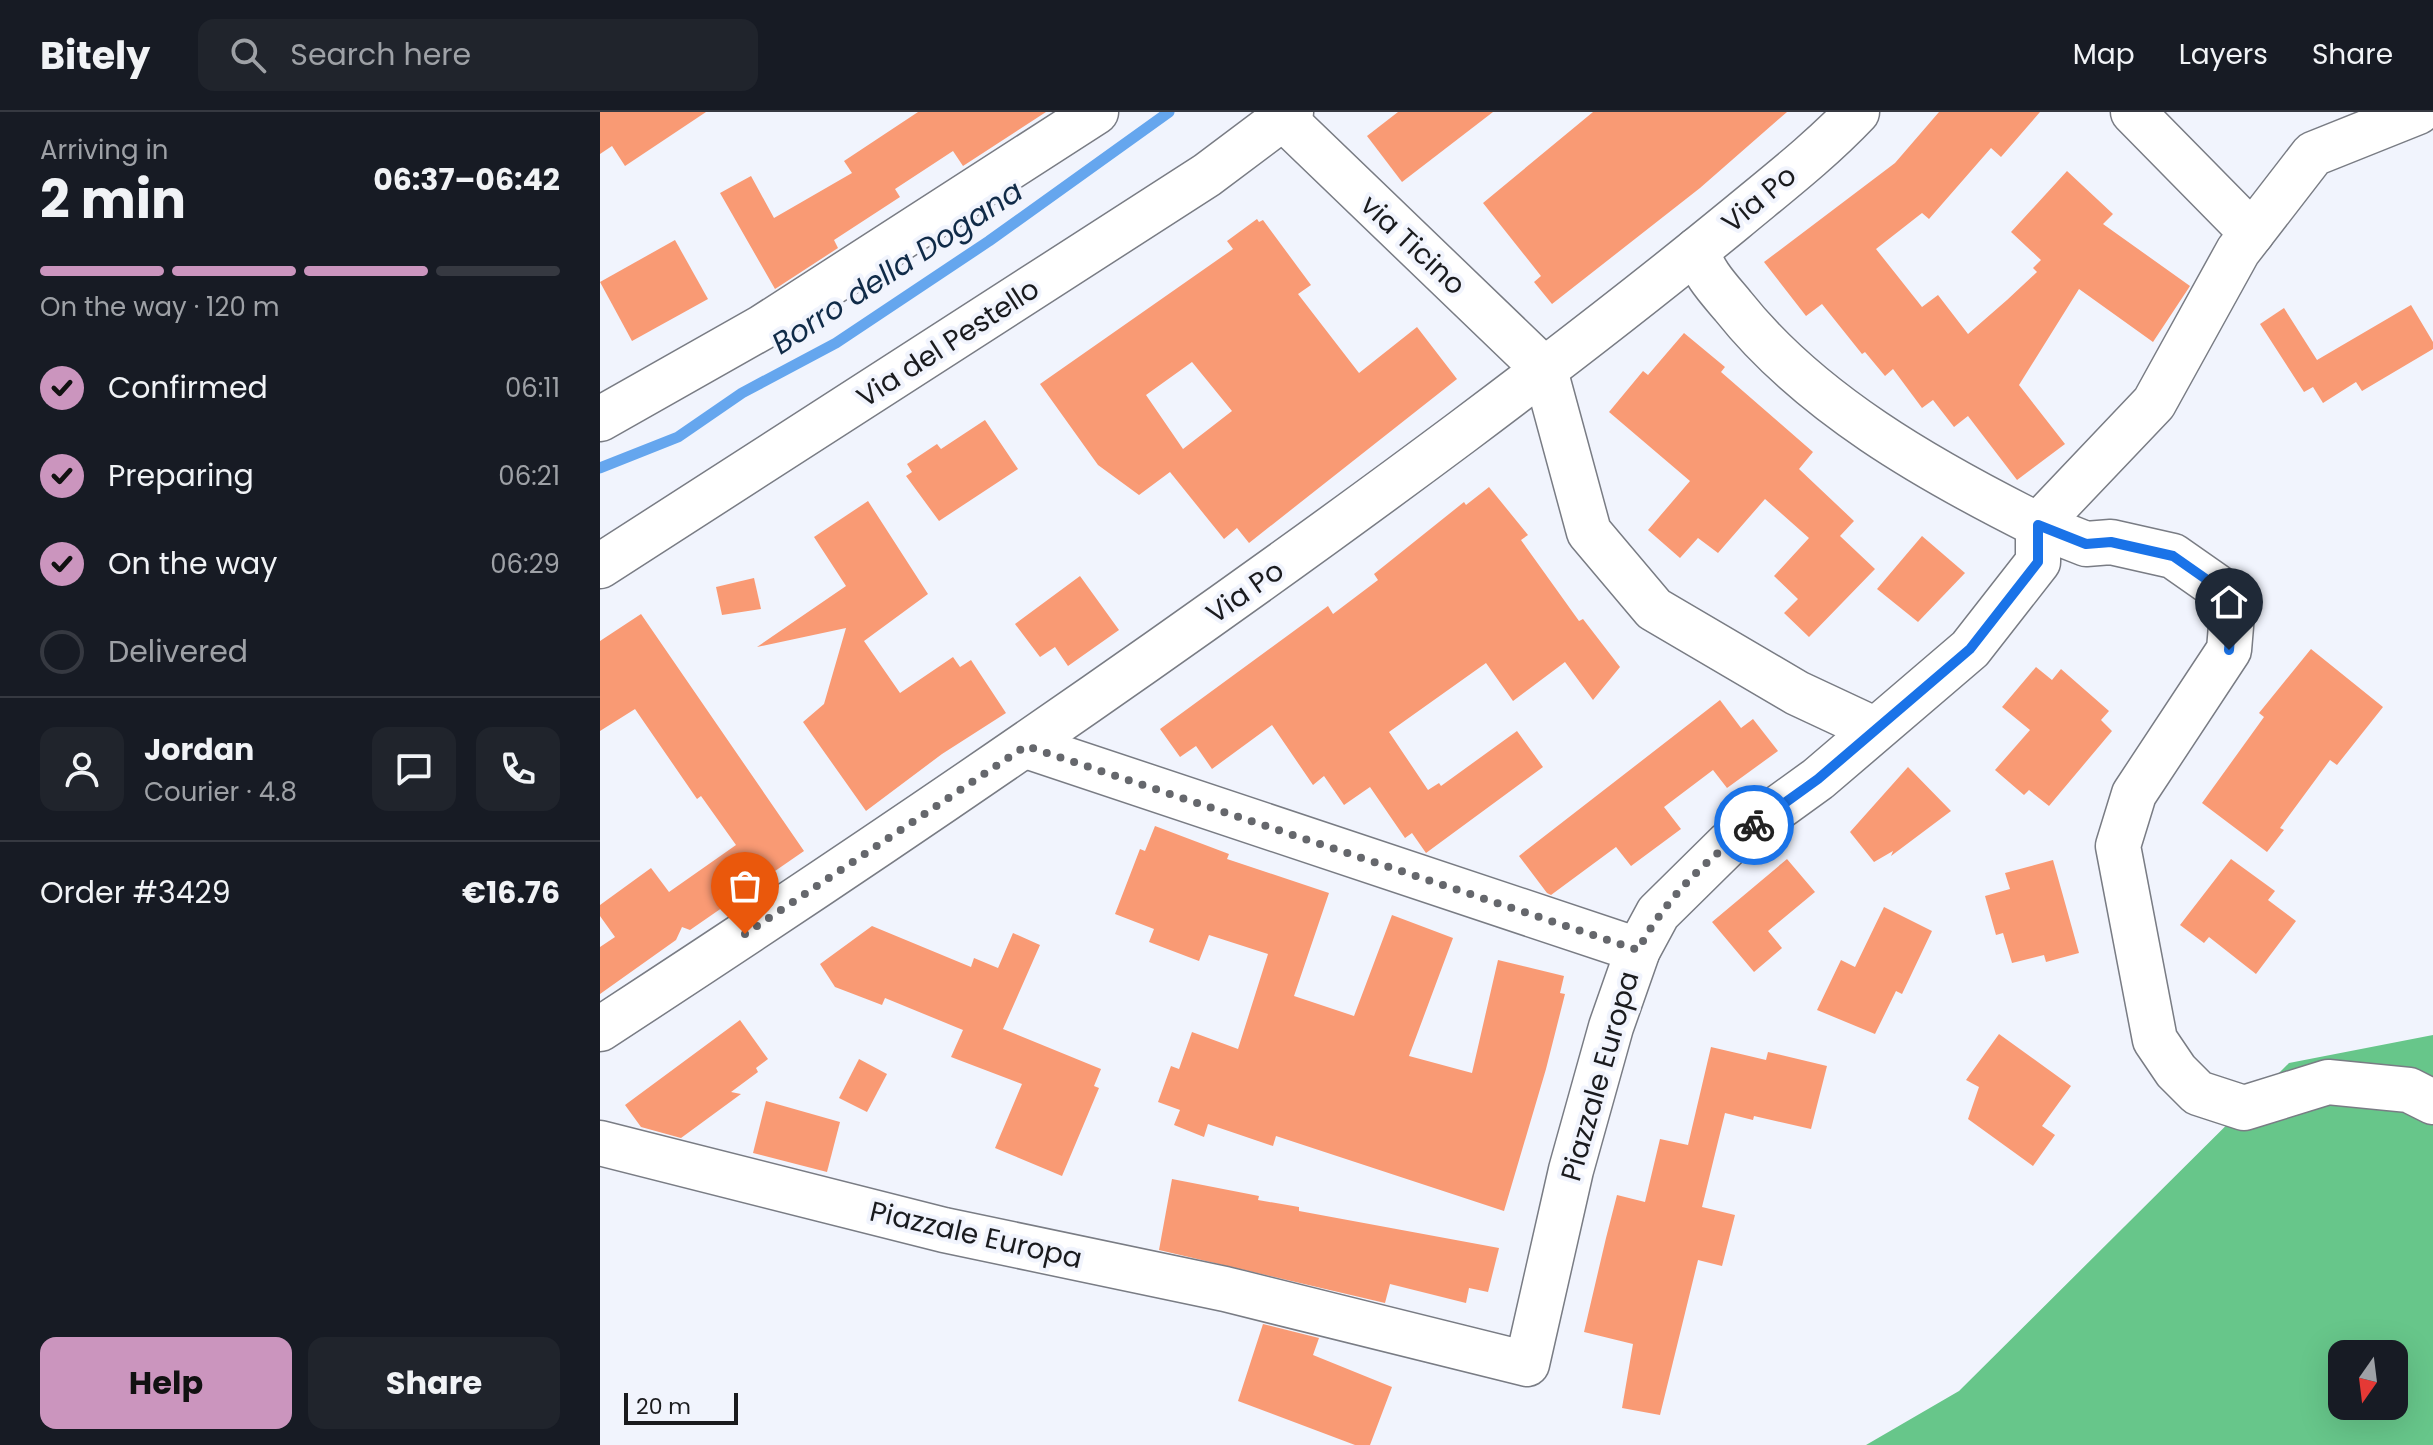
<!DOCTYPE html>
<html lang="en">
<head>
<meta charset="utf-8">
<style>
  :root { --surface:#171b24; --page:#20242c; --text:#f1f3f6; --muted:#9ea1a6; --line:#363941; --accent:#cb95be }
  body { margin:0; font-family:Poppins,sans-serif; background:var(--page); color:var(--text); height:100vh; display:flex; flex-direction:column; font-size:30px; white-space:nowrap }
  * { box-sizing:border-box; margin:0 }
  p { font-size:26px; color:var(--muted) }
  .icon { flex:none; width:44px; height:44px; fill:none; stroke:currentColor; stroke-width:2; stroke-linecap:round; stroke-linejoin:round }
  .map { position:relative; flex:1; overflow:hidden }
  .drawer { display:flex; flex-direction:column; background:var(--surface); width:600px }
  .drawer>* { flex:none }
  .needle { width:52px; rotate:194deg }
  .tools { position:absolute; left:1728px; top:1228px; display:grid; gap:16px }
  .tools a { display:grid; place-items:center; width:80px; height:80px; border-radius:16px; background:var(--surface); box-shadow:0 8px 32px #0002; font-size:40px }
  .scale { position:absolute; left:24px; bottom:20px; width:114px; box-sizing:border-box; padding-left:8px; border:4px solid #1a1b1e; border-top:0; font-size:22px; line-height:28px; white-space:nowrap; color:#1a1b1e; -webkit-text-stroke:6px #f1f4fd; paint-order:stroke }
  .pin { position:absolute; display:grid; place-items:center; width:68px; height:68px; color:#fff; margin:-82px -34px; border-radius:50% 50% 50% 0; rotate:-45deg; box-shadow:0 0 8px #0007 }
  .pin .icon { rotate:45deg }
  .courier { position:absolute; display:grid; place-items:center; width:80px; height:80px; margin:-40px; border:6px solid #1a73e8; border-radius:50%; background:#fff; color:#222; box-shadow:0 2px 10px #0007 }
  .summary em { font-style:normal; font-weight:700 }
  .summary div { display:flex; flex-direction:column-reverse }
  .summary { display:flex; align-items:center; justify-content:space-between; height:136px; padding:0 40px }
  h1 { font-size:52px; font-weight:700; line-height:60px }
  .bar { display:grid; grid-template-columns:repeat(4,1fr); gap:12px 8px; align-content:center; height:96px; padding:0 40px }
  .bar i { height:10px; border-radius:6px; background:var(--line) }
  .bar .current { background:var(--accent) }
  .bar p { grid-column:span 4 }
  .line { display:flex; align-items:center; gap:20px; padding:0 40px; border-top:2px solid var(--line) }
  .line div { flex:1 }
  .round { display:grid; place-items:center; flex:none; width:84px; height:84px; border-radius:16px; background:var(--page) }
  ol { padding:0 40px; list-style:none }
  li { display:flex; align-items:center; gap:24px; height:88px }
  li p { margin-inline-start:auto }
  li .icon { padding:8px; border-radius:50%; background:var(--accent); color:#111; stroke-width:4 }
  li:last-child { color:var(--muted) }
  li i { width:44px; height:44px; border:4px solid var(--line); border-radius:50% }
  .action { display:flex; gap:16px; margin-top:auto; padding:16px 40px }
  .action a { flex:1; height:92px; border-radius:16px; background:var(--accent); color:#111; font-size:32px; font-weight:700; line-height:92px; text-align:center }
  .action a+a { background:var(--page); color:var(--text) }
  header { display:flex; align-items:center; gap:48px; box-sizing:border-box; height:112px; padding:0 40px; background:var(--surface); border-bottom:2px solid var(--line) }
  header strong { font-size:38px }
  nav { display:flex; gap:44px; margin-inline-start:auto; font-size:28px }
  .search { width:560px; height:72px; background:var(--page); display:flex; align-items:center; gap:20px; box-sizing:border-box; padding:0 28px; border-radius:16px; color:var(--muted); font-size:30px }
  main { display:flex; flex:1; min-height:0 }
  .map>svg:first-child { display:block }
  .forest { fill:#67c68a; fill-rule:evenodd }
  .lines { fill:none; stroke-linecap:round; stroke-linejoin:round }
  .stream { stroke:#65a6ee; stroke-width:11 }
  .building { fill:#f99a74; fill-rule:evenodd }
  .minor-casing { stroke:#797c84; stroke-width:47 }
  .minor { stroke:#fff; stroke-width:44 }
  .done { stroke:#65676c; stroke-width:8; stroke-dasharray:0 14.4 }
  .route { stroke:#1a73e8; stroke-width:10 }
  .labels { text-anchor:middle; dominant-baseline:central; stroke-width:8; stroke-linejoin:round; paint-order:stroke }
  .street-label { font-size:28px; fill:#1a1b1e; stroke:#f1f4fd }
  .water-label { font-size:30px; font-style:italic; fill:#102b48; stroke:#f1f4fd }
</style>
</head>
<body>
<header>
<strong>Bitely</strong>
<div class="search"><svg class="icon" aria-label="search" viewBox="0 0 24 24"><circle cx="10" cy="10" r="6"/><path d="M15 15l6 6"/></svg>Search here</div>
<nav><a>Map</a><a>Layers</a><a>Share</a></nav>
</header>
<main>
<section class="drawer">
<div class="summary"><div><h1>2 min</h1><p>Arriving in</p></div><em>06:37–06:42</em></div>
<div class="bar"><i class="current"></i><i class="current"></i><i class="current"></i><i></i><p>On the way · 120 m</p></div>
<ol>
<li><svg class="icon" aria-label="check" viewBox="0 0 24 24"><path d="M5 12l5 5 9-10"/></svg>Confirmed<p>06:11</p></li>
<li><svg class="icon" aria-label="check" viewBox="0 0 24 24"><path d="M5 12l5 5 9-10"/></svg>Preparing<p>06:21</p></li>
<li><svg class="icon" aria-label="check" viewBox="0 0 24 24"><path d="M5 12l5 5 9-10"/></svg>On the way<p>06:29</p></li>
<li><i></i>Delivered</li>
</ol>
<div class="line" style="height:144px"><a class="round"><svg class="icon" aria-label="person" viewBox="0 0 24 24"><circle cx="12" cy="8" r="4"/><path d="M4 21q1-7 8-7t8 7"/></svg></a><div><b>Jordan</b><p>Courier · 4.8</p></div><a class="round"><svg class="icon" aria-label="chat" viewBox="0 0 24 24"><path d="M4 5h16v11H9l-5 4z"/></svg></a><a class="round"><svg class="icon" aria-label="phone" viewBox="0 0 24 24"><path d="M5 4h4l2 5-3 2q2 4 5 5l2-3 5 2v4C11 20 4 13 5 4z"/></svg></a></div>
<div class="line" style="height:104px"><div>Order #3429</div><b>€16.76</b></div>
<div class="action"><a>Help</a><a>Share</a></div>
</section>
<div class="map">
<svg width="1833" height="1333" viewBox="0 0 1833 1333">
  <rect width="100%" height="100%" fill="#f1f4fd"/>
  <path class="forest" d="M1833,923V1333H1266L1359,1279L1689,951ZM1742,1242H1794V1294H1742Z"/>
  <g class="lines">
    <polyline class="stream" points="0,356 78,325 142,281 236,231 389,129 569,0"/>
  </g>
  <g class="building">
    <polygon points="0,0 106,0 25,54 12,34 0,42"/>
    <polygon points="318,0 446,0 363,54 353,39 295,77 300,85 234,128 238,136 175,177 120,81 151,64 174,106 252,61 244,49"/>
    <polygon points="798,0 893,0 802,70 767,24"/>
    <polygon points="993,0 1187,0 1100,76 952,192 934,170 941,164 883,91"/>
    <polygon points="1339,0 1440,0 1401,45 1391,36 1329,107 1322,101 1276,137 1322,195 1338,183 1368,222 1407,188 1437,160 1433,156 1441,148 1411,120 1467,59 1513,102 1503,112 1590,174 1553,230 1479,177 1419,273 1465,332 1417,368 1368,304 1354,315 1333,288 1322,296 1293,257 1285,264 1265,240 1262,242 1222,192 1206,204 1164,150 1295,51"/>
    <path d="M657,107L659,110L663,108L711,173L698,182L759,261L817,215L857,267L649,431L637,416L624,427L570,360L539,383L498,353L440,272L633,137L627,129ZM592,250L632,299L583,337L546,283Z"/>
    <polygon points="75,128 108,187 32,229 0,170"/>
    <polygon points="1811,193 1833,230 1833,237 1762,279 1756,270 1723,291 1713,275 1704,280 1660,212 1684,196 1717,248"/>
    <polygon points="1084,221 1125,255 1121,260 1213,340 1199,357 1254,409 1240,424 1275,457 1209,525 1184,501 1198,487 1174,464 1209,426 1165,387 1118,441 1098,426 1080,446 1048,418 1090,369 1009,300 1043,259 1048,263"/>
    <polygon points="385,308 418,357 339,409 306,364 312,360 307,352 337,332 341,337"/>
    <polygon points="889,375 928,423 921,428 979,509 983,507 1020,555 993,588 965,550 913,589 886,551 789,620 828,678 839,671 841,674 917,619 943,655 826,741 812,721 805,726 770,675 744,693 724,664 713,673 672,613 612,657 596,634 580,645 560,617 728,494 733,502 778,468 774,462 864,390 866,393"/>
    <polygon points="268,389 328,482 264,529 300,581 353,545 360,555 371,548 406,601 342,642 266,699 203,610 224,592 246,516 157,535 246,474 214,425"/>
    <polygon points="1322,424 1365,461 1318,510 1277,477"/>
    <polygon points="480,464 519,518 468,554 455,535 440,545 415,512"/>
    <polygon points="154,466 161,497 122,503 116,475"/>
    <polygon points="41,502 204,739 90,818 82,815 76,828 0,882 0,835 15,825 0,804 0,793 51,756 69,780 136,733 101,684 97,687 35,597 0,619 0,529"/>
    <polygon points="1711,537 1783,595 1737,653 1730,648 1680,716 1684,718 1667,740 1602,691 1664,605 1659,601"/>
    <polygon points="1436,555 1452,568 1461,557 1509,599 1501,608 1512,619 1449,694 1429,678 1424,683 1395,658 1430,618 1402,595"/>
    <polygon points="1120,588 1141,616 1153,607 1178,639 1127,676 1113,658 1064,695 1081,717 1031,754 1016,735 951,783 947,781 919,744"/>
    <polygon points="1308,655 1351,699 1291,744 1293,739 1274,750 1250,720"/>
    <polygon points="555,714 629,742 627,747 729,781 694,884 754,904 792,803 853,826 809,944 872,961 898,848 964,864 960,881 965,882 946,957 904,1099 676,1024 673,1034 608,1012 604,1025 574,1013 580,998 558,990 571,954 579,957 592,920 638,937 668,842 609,823 599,849 549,830 554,817 515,802 540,737 545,739"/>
    <polygon points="1187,747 1215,780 1168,819 1182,836 1154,860 1112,810"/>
    <polygon points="1631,747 1675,779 1668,788 1696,809 1656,862 1609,825 1604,831 1580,813"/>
    <polygon points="1453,748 1479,841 1446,850 1444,843 1412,851 1403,821 1396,823 1385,784 1410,777 1405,761"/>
    <polygon points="1284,795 1332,819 1302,882 1296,879 1275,922 1217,898 1241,848 1255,855"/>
    <polygon points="272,814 371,855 374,846 398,856 413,821 440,833 403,917 501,957 494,974 499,976 462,1064 395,1036 422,972 351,945 363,918 285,886 282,893 235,875 220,852"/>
    <polygon points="140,908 168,947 156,956 158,960 131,980 141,982 81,1026 41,1015 25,993"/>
    <polygon points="1399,922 1471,974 1442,1014 1455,1023 1433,1054 1368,1007 1379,975 1366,968"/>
    <polygon points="1111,935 1166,948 1168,940 1227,954 1211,1017 1154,1004 1153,1008 1125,1001 1102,1095 1135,1103 1122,1154 1098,1148 1060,1303 1022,1296 1033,1232 984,1220 1006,1126 1017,1083 1045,1090 1060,1027 1088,1033"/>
    <polygon points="259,947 287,962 267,1000 239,986"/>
    <polygon points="166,989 240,1010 227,1060 153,1041"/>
    <polygon points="572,1067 659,1084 658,1088 699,1095 699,1099 899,1136 888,1180 869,1176 866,1191 790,1172 785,1191 559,1138"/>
    <polygon points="663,1212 719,1226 713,1243 792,1275 770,1333 755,1333 638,1289"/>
  </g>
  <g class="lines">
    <g class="minor-casing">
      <g id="minor">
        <polyline points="1533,0 1652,121"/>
        <polyline points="683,6 945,258 989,420 1054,497 1197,581 1274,617"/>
        <path d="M1097,138C1103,161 1118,176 1133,194C1210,291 1328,358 1438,413L1554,291L1638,139L1713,42L1818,0"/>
        <polyline points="0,307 161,216 496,0"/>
        <polyline points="0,454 607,63 691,0"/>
        <polyline points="426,634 1038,838"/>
        <path d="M0,917C293,726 582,529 862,320C954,251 1045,181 1134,108C1176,73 1219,40 1257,0"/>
        <polyline points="0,1031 344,1118 625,1177 927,1252 971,1058 1011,915 1038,838 1058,801 1128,732 1218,667 1370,537 1438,450 1438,413 1486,432 1511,430 1573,444 1623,479 1632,502 1629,538 1534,682 1518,734 1555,928 1576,959 1598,981 1644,996 1728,970 1809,978 1833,990"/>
      </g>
    </g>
    <use href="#minor" class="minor"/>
  </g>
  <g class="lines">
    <path class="done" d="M145,822L426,634L1038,838C1065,787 1107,746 1154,713"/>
    <polyline class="route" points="1154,713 1218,667 1370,537 1438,450 1438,413 1486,432 1511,430 1573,444 1623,479 1632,502 1629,538"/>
  </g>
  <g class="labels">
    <g class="street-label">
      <text transform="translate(1159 87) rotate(-40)">Via Po</text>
      <text transform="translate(813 133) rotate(43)">via Ticino</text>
      <text transform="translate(348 231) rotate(-33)">Via del Pestello</text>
      <text transform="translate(645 480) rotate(-35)">Via Po</text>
      <text transform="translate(1000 964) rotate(-74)">Piazzale Europa</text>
      <text transform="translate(376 1123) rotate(13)">Piazzale Europa</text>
    </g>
    <g class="water-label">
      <text transform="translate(297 155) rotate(-33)">Borro della Dogana</text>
    </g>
  </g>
</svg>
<div class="tools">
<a><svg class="needle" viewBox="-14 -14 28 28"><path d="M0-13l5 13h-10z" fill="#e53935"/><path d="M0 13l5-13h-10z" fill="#9ea1a6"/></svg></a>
</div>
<div class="scale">20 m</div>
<div class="pin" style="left:145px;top:822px;background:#ea580c"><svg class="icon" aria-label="bag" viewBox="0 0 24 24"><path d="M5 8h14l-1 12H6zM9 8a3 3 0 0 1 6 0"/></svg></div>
<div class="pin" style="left:1629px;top:538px;background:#1f2937"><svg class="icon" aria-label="home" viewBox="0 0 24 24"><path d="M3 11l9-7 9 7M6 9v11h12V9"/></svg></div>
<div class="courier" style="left:1154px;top:713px"><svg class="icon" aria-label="bike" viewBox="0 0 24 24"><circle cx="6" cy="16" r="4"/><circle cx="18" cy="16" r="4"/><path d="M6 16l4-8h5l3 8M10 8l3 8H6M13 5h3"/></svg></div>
</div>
</main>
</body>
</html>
